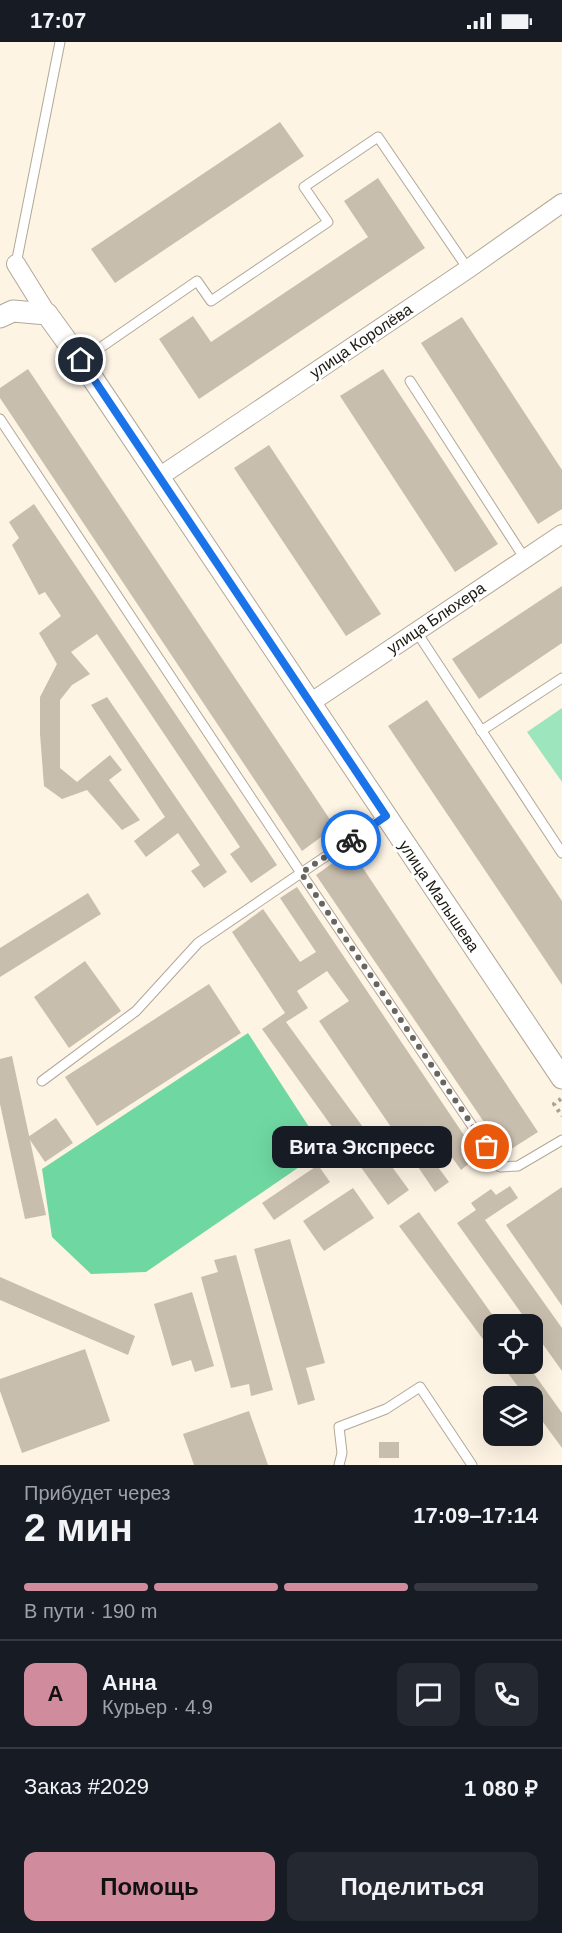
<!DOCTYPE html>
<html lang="ru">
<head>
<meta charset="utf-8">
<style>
  :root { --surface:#171b24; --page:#242831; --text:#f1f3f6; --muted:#9ea1a6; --line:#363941; --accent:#d08c9c }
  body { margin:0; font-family:Helvetica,sans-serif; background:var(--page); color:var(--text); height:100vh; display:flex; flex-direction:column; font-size:22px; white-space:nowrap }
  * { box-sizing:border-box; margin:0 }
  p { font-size:20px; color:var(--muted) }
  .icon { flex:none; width:33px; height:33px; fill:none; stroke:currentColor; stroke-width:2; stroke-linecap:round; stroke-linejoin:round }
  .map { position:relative; height:1423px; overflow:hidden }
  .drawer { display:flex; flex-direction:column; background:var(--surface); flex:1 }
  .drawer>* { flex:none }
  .tools { position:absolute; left:483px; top:1272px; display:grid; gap:12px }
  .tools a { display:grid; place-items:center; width:60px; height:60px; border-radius:12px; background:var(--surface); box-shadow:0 6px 24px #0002; font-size:30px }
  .pin { position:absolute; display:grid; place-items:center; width:51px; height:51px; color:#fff; margin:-26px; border:3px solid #fff; border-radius:50%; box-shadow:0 2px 6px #0007 }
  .courier { position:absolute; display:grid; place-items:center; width:60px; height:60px; margin:-30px; border:4px solid #1a73e8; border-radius:50%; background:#fff; color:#222; box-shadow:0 2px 8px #0007 }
  .bubble { position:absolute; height:42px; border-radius:12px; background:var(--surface); box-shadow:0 6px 24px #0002; font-size:20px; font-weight:600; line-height:42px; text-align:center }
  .summary em { font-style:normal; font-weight:600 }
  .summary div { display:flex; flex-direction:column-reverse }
  .summary { display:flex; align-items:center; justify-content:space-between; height:102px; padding:0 24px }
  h1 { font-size:39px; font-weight:600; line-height:45px }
  .bar { display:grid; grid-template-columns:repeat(4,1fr); gap:9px 6px; align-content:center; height:72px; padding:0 24px }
  .bar i { height:8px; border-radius:4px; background:var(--line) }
  .bar .on { background:var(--accent) }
  .bar p { grid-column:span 4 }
  .line { display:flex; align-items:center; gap:15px; padding:0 24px; border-top:2px solid var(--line) }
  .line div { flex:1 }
  .round { display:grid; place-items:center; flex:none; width:63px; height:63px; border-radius:12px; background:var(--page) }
  .button { display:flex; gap:12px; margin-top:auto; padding:12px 24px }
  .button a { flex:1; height:69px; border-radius:12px; background:var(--accent); color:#111; font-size:24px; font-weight:600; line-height:69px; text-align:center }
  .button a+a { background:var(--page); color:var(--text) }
  .status { display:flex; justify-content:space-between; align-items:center; height:42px; padding:0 30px; background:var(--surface); direction:ltr }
  .status svg { height:16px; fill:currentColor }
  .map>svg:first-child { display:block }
  .green { fill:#9de6bd }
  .forest { fill:#6fd8a2 }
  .building { fill:#c8beae }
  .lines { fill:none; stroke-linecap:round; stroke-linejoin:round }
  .service-casing { stroke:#b1a898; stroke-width:11 }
  .minor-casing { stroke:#b1a898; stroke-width:20 }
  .tertiary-casing { stroke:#b1a898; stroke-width:23 }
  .path { stroke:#a9a195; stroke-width:4; stroke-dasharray:3 4.5; stroke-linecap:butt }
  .service { stroke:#fff; stroke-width:9 }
  .minor { stroke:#fff; stroke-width:18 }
  .tertiary { stroke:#fff; stroke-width:21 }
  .done { stroke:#6a655c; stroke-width:6; stroke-dasharray:0 10.8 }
  .route { stroke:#1a73e8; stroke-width:8 }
  .labels { text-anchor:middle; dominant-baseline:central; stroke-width:6; stroke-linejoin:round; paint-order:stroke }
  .street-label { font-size:16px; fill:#1b1812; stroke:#fff }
</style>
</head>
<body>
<div class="status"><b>17:07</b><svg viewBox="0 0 49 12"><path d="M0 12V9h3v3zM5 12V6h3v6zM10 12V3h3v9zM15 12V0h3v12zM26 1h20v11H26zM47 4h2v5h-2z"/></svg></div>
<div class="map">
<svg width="562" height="1423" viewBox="0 0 562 1423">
  <rect width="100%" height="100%" fill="#fef4e4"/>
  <polygon class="green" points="562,666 562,740 527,690"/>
  <polygon class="forest" points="248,991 324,1108 146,1230 91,1232 52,1195 42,1127"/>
  <g class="building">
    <polygon points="280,80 304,114 115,241 91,207"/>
    <polygon points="378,136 425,206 199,357 159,297 193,274 211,300 368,195 344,159"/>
    <polygon points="462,275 562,428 562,467 538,482 421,301"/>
    <polygon points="28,327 335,785 302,809 0,356 0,346"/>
    <polygon points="383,327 498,502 455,530 340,354"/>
    <polygon points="269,403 381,572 346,594 234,426"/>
    <polygon points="34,462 277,823 251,841 230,812 240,805 97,592 71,610 90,632 72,643 60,658 60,726 77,740 110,713 122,728 109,738 140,778 122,788 87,748 62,757 44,744 40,692 40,655 57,622 39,591 61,574 45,550 39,553 12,503 19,496 9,480"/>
    <polygon points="562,544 562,601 479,657 452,617"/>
    <polygon points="107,655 227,830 204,846 191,829 200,823 178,791 146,815 134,799 165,775 91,663"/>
    <polygon points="427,658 562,859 562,943 388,684"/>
    <polygon points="351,808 538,1090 505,1111 316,833"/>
    <polygon points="297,845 478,1114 461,1128 442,1101 427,1110 449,1140 435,1150 319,979 349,959 327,929 297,949 308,966 286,980 409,1148 388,1163 262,987 285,971 232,890 263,867 300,920 316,910 280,856"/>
    <polygon points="88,851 101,872 0,935 0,906"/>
    <polygon points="85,919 121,969 69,1006 34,955"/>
    <polygon points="209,942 241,991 97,1084 65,1035"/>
    <polygon points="12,1014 46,1173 25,1177 0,1062 0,1017"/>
    <polygon points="56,1076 73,1101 45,1120 28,1095"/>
    <polygon points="318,1123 330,1140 274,1178 262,1161"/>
    <polygon points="510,1144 518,1156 485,1178 562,1286 562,1329 532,1287 532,1282 529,1282 457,1181 476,1168 471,1161 491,1147 496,1153"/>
    <polygon points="562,1145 562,1264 506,1183"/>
    <polygon points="353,1146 374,1176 324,1209 303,1179"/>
    <polygon points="419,1170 499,1282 494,1282 494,1312 399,1184"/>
    <polygon points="290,1197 325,1321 306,1326 315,1358 298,1363 254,1207"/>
    <polygon points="236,1213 273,1348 251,1354 249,1342 231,1346 201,1235 218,1230 214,1218"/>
    <polygon points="0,1235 135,1294 128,1313 0,1258"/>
    <polygon points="192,1250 214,1324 195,1330 191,1318 172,1324 154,1262"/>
    <polygon points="85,1307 110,1379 22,1411 0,1349 0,1337"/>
    <polygon points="501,1322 527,1322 562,1371 562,1406 532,1365 532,1354 525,1354"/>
    <polygon points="249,1369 268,1423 194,1423 183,1392"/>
    <rect x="379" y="1400" width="20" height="16"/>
  </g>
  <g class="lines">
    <g class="service-casing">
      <g id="service">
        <polyline points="16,222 60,0"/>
        <polyline points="81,319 197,239 211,259 328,180 304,145 378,95 468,227"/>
        <polyline points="410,339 525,517"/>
        <polyline points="0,377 301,831 386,774"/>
        <polyline points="416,589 562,811"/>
        <polyline points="481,689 562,636"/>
        <polyline points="42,1039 136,969 198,901 301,831 500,1125 518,1124 562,1098"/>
        <polyline points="339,1423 342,1411 339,1385 386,1367 420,1345 472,1423"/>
      </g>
    </g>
    <g class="minor-casing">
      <g id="minor">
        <polyline points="16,222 47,272"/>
        <polyline points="159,435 468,227 562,161"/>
        <polyline points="310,661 562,492"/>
      </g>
    </g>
    <g class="tertiary-casing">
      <polyline id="tertiary" points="0,275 13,269 47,272 81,319 562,1036"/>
    </g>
    <polyline class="path" points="561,1057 554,1062 562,1074"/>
    <use href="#service" class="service"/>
    <use href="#minor" class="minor"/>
    <use href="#tertiary" class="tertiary"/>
  </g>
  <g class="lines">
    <polyline class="done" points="351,798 301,831 487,1105"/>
    <polyline class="route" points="81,318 386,774 351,798"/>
  </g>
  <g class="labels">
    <g class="street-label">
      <text transform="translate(361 299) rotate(-34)">улица Королёва</text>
      <text transform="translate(436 576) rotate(-34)">улица Блюхера</text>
      <text transform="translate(439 854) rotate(56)">улица Малышева</text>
    </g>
  </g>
</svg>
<div class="tools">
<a><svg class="icon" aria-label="locate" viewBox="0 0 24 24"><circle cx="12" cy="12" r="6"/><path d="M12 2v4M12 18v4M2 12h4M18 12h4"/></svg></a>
<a><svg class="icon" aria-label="layers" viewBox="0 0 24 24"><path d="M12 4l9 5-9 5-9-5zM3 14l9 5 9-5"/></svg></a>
</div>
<div class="pin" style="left:487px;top:1105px;background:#ea580c"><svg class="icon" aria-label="bag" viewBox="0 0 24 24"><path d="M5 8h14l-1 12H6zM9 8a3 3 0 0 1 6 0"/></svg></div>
<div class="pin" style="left:81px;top:318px;background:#1f2937"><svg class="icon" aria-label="home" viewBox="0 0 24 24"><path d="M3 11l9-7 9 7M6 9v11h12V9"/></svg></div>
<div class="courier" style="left:351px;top:798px"><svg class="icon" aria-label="bike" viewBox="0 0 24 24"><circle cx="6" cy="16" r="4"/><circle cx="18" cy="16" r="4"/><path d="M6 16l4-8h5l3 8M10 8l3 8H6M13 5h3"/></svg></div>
<div class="bubble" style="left:272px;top:1084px;width:180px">Вита Экспресс</div>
</div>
<section class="drawer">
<div class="summary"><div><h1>2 мин</h1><p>Прибудет через</p></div><em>17:09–17:14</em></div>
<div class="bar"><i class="on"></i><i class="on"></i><i class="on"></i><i></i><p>В пути · 190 m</p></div>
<div class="line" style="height:108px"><b class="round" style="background:var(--accent);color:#111">А</b><div><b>Анна</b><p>Курьер · 4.9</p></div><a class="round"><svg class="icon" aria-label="chat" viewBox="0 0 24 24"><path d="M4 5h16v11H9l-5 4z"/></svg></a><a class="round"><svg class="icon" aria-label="phone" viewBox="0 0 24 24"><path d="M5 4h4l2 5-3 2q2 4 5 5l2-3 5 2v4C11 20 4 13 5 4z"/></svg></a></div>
<div class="line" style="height:78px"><div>Заказ #2029</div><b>1 080 ₽</b></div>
<div class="button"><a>Помощь</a><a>Поделиться</a></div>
</section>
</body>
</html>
